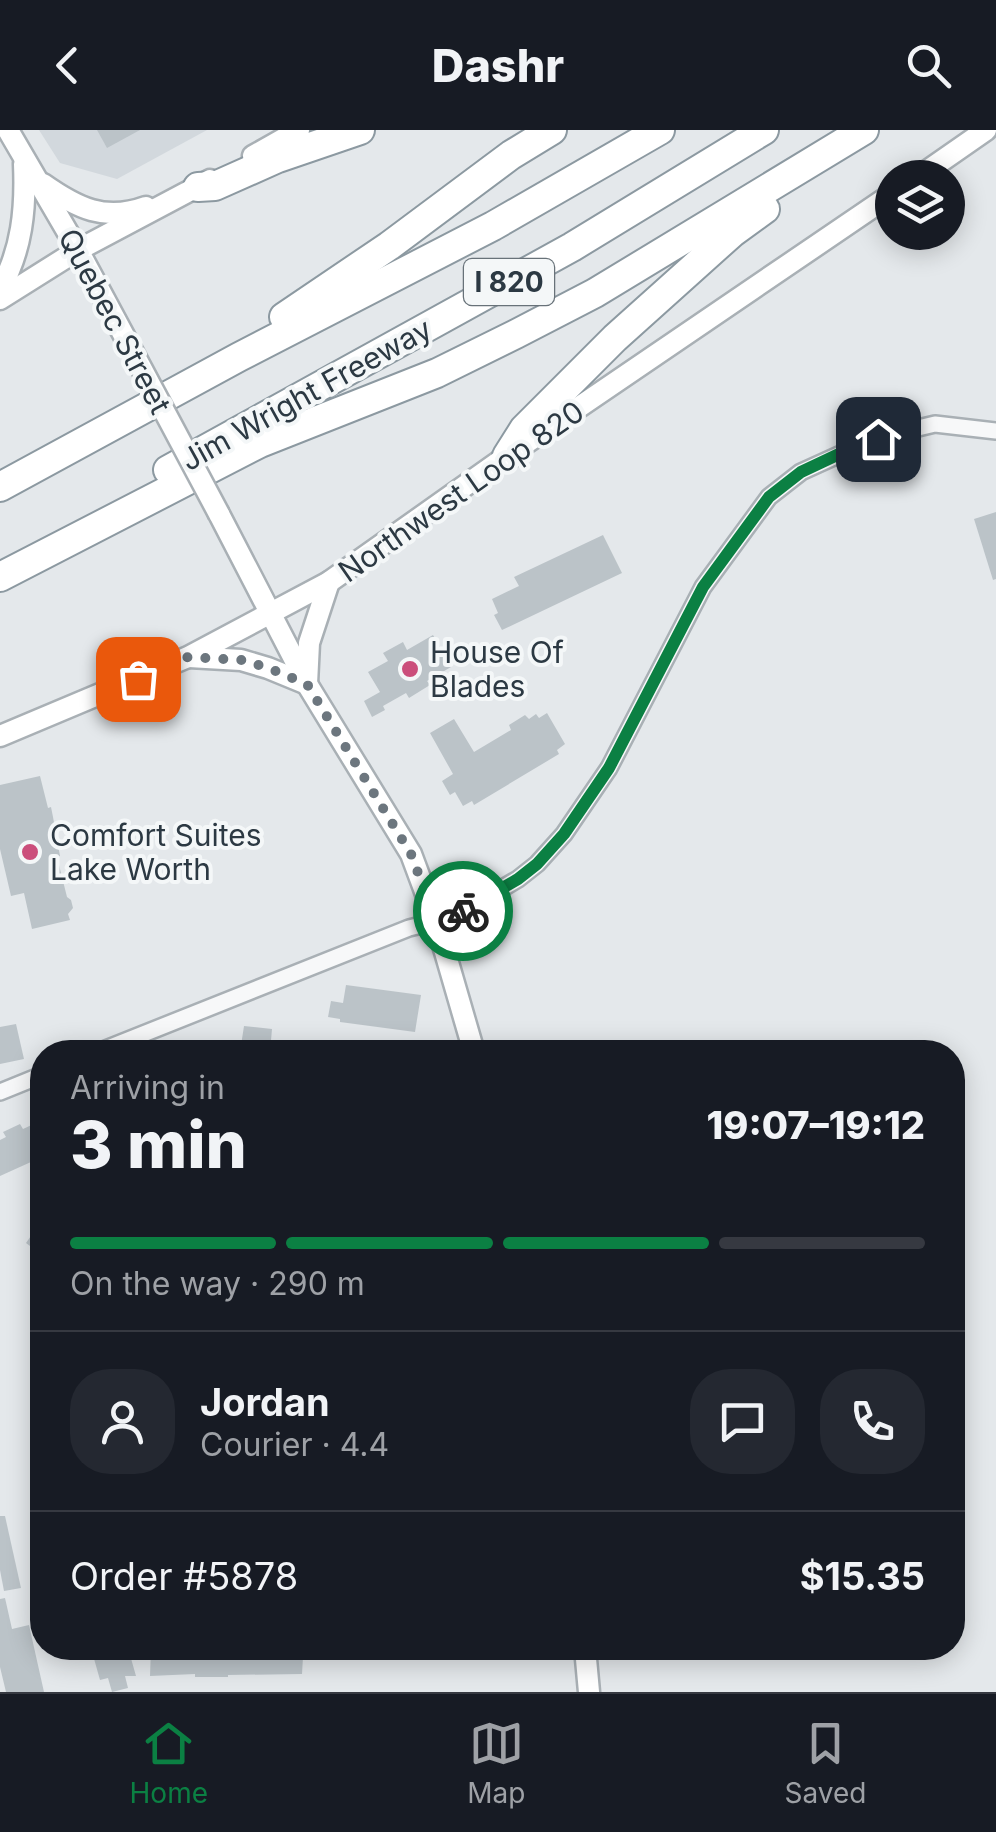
<!DOCTYPE html>
<html lang="en">
<head>
<meta charset="utf-8">
<style>
  :root { --surface:#171b24; --page:#242831; --text:#f1f3f6; --muted:#9ea1a6; --line:#363941; --accent:#0b8043 }
  body { margin:0; font-family:Inter,sans-serif; background:var(--page); color:var(--text); height:100vh; display:flex; flex-direction:column; font-size:38px; white-space:nowrap }
  * { box-sizing:border-box; margin:0 }
  p { font-size:32px; color:var(--muted) }
  .icon { flex:none; width:55px; height:55px; fill:none; stroke:currentColor; stroke-width:2; stroke-linecap:round; stroke-linejoin:round }
  .map { position:relative; flex:1; overflow:hidden }
  .drawer { position:absolute; left:30px; top:910px; width:935px; height:620px; display:flex; flex-direction:column; background:var(--surface); border-radius:40px; box-shadow:0 5px 25px #0003 }
  .drawer>* { flex:none }
  .buttons { position:absolute; left:875px; top:30px; display:grid; gap:20px }
  .buttons a { display:grid; place-items:center; width:90px; height:90px; border-radius:50%; background:var(--surface); box-shadow:0 5px 25px #0003; font-size:50px }
  .pin { position:absolute; display:grid; place-items:center; width:85px; height:85px; color:#fff; margin:-42px; border-radius:20px; box-shadow:0 5px 15px #0006 }
  .courier { position:absolute; display:grid; place-items:center; width:100px; height:100px; margin:-50px; border:8px solid #0b8043; border-radius:50%; background:#fff; color:#222; box-shadow:0 2px 12px #0007 }
  .summary em { font-style:normal; font-weight:800 }
  .summary div { display:flex; flex-direction:column-reverse }
  .summary { display:flex; align-items:center; justify-content:space-between; height:170px; padding:0 40px }
  h1 { font-size:65px; font-weight:800; line-height:75px }
  .bar { display:grid; grid-template-columns:repeat(4,1fr); gap:15px 10px; align-content:center; height:120px; padding:0 40px }
  .bar i { height:12px; border-radius:8px; background:var(--line) }
  .bar .selected { background:var(--accent) }
  .bar p { grid-column:span 4 }
  .line { display:flex; align-items:center; gap:25px; padding:0 40px; border-top:2px solid var(--line) }
  .line div { flex:1 }
  .round { display:grid; place-items:center; flex:none; width:105px; height:105px; border-radius:40px; background:var(--page) }
  header { display:flex; justify-content:space-between; align-items:center; height:130px; padding:0 40px; background:var(--surface); font-size:45px; font-weight:800 }
  .menu { display:flex; justify-content:space-around; align-items:center; height:140px; border-top:2px solid var(--line); background:var(--surface); font-size:28px; color:var(--muted) }
  .menu a { display:grid; justify-items:center; gap:5px }
  .menu .selected { color:var(--accent) }
  .map>svg:first-child { display:block }
  .built { fill:#d2d8dd }
  .building { fill:#bbc3c8 }
  .lines { fill:none; stroke-linecap:round; stroke-linejoin:round }
  .street-casing { stroke:#a9b0b5; stroke-width:20 }
  .secondary-casing { stroke:#a9b0b5; stroke-width:25 }
  .highway-casing { stroke:#8c99a1; stroke-width:32 }
  .street { stroke:#f7f8f9; stroke-width:15 }
  .secondary { stroke:#fff; stroke-width:20 }
  .highway { stroke:#fff; stroke-width:28 }
  .secondary-bridge-casing { stroke:#a9b0b5; stroke-width:25; stroke-linecap:butt }
  .secondary-bridge { stroke:#fff; stroke-width:20 }
  .done { stroke:#6c767e; stroke-width:10; stroke-dasharray:0 18 }
  .route { stroke:#0b8043; stroke-width:12 }
  .poi-dot { fill:#cb4e7b; stroke:#f4f7f8; stroke-width:4 }
  .labels { text-anchor:middle; dominant-baseline:central; stroke-width:8; stroke-linejoin:round; paint-order:stroke }
  .shield { fill:#f4f7f8; stroke:#687279; stroke-width:2.5 }
  .shield-label { font-size:28px; font-weight:bold; fill:#2c3943 }
  .street-label { font-size:30px; fill:#2c3943; stroke:#f4f7f8 }
  .poi-label { font-size:30px; fill:#2c3943; stroke:#f4f7f8; text-anchor:start }
</style>
</head>
<body>
<header><svg class="icon" aria-label="back" viewBox="0 0 24 24"><path d="M15 5l-7 7 7 7"/></svg>Dashr<svg class="icon" aria-label="search" viewBox="0 0 24 24"><circle cx="10" cy="10" r="6"/><path d="M15 15l6 6"/></svg></header>
<div class="map">
<svg width="996" height="1562" viewBox="0 0 996 1562">
  <rect width="100%" height="100%" fill="#e4e8eb"/>
  <polygon class="built" points="39,0 207,0 117,49 60,33"/>
  <g class="building">
    <polygon points="97,0 140,0 107,18"/>
    <polygon points="996,382 996,449 993,450 974,389"/>
    <polygon points="603,405 622,443 502,500 494,485 498,483 492,469 519,456 514,447"/>
    <polygon points="433,505 451,537 427,551 430,555 409,568 406,563 383,576 385,580 372,587 364,571 380,562 368,542 388,531 383,523 403,512 407,520"/>
    <polygon points="547,583 565,614 557,620 559,624 474,675 472,671 463,676 455,662 450,665 442,651 453,644 430,603 454,589 474,622 511,600 509,595 525,585 529,589 536,584 539,588"/>
    <polygon points="40,646 48,678 51,677 53,687 60,726 57,727 67,767 71,770 73,778 68,784 70,790 32,799 24,763 11,766 0,719 0,655"/>
    <polygon points="346,855 421,865 415,902 340,892 340,889 328,887 331,871 343,873"/>
    <polygon points="16,894 24,929 0,934 0,897"/>
    <polygon points="244,896 272,899 270,922 240,922"/>
    <polygon points="38,992 42,1000 42,1027 0,1046 0,1010 6,1007 3,1002 20,994 23,999"/>
    <polygon points="42,1090 42,1125 26,1113"/>
    <polygon points="0,1386 5,1386 21,1458 4,1461 0,1440"/>
    <polygon points="5,1468 12,1499 29,1495 44,1562 6,1562 0,1537 0,1469"/>
    <polygon points="91,1518 123,1518 125,1526 130,1525 136,1546 125,1546 128,1558 112,1562 108,1548 100,1550"/>
    <polygon points="151,1518 285,1518 285,1527 303,1527 302,1544 228,1545 228,1547 195,1547 195,1544 150,1546"/>
  </g>
  <g class="lines">
    <g class="street-casing">
      <g id="street">
        <polyline points="98,922 409,798 454,787 518,749 537,734 564,704 609,638 703,457 769,367 801,342 856,317 901,302 935,294 996,301"/>
        <polyline points="0,962 42,945"/>
      </g>
    </g>
    <g class="secondary-casing">
      <g id="secondary">
        <polyline points="8,0 78,120 129,215"/>
        <polyline points="253,26 299,0"/>
        <polyline points="917,48 986,0"/>
        <path d="M43,54C77,78 105,92 146,77"/>
        <path d="M0,159C22,120 26,79 24,34"/>
        <polyline points="0,169 78,120 210,50"/>
        <polyline points="219,384 307,554 411,724 436,791 474,922"/>
        <polyline points="189,527 241,530 268,538 307,554 309,513 329,452"/>
        <polyline points="0,606 188,527 329,452 507,326 892,64"/>
        <polyline points="585,1518 589,1562"/>
      </g>
    </g>
    <g class="highway-casing">
      <g id="highway">
        <polyline points="198,57 215,56 278,28 360,0"/>
        <polyline points="284,187 389,116 511,25 552,0"/>
        <polyline points="507,326 524,299 615,208 732,103 765,79"/>
        <polyline points="168,340 572,117 764,0"/>
        <polyline points="0,357 239,227 493,96 660,0"/>
        <polyline points="0,447 260,313 437,243 516,204 595,163 864,0"/>
      </g>
    </g>
    <use href="#street" class="street"/>
    <use href="#secondary" class="secondary"/>
    <use href="#highway" class="highway"/>
    <g class="secondary-bridge-casing">
      <polyline id="secondary-bridge" points="129,215 219,384"/>
    </g>
    <use href="#secondary-bridge" class="secondary-bridge"/>
  </g>
  <g class="lines">
    <polyline class="done" points="138,549 188,527 242,530 268,538 307,554 411,724 436,791 454,787 463,781"/>
    <polyline class="route" points="463,781 518,749 537,734 564,704 609,638 703,457 769,367 801,342 856,316 878,309"/>
  </g>
  <g class="poi-dot">
    <circle cx="410" cy="539" r="10"/>
    <circle cx="30" cy="722" r="10"/>
  </g>
  <g class="labels">
    <rect class="shield" x="464" y="129" width="90" height="46" rx="8"/>
    <g class="shield-label">
      <text x="509" y="152">I 820</text>
    </g>
    <g class="street-label">
      <text transform="translate(115 191) rotate(62)">Quebec Street</text>
      <text transform="translate(306 264) rotate(-29)">Jim Wright Freeway</text>
      <text transform="translate(461 361) rotate(-35)">Northwest Loop 820</text>
    </g>
    <g class="poi-label">
      <text x="430" y="522">House Of<tspan x="430" dy="34">Blades</tspan></text>
      <text x="50" y="705">Comfort Suites<tspan x="50" dy="34">Lake Worth</tspan></text>
    </g>
  </g>
</svg>
<div class="buttons">
<a><svg class="icon" aria-label="layers" viewBox="0 0 24 24"><path d="M12 4l9 5-9 5-9-5zM3 14l9 5 9-5"/></svg></a>
</div>
<div class="pin" style="left:138px;top:549px;background:#ea580c"><svg class="icon" aria-label="bag" viewBox="0 0 24 24"><path d="M5 8h14l-1 12H6zM9 8a3 3 0 0 1 6 0"/></svg></div>
<div class="pin" style="left:878px;top:309px;background:#1f2937"><svg class="icon" aria-label="home" viewBox="0 0 24 24"><path d="M3 11l9-7 9 7M6 9v11h12V9"/></svg></div>
<div class="courier" style="left:463px;top:781px"><svg class="icon" aria-label="bike" viewBox="0 0 24 24"><circle cx="6" cy="16" r="4"/><circle cx="18" cy="16" r="4"/><path d="M6 16l4-8h5l3 8M10 8l3 8H6M13 5h3"/></svg></div>
<section class="drawer">
<div class="summary"><div><h1>3 min</h1><p>Arriving in</p></div><em>19:07–19:12</em></div>
<div class="bar"><i class="selected"></i><i class="selected"></i><i class="selected"></i><i></i><p>On the way · 290 m</p></div>
<div class="line" style="height:180px"><a class="round"><svg class="icon" aria-label="person" viewBox="0 0 24 24"><circle cx="12" cy="8" r="4"/><path d="M4 21q1-7 8-7t8 7"/></svg></a><div><b>Jordan</b><p>Courier · 4.4</p></div><a class="round"><svg class="icon" aria-label="chat" viewBox="0 0 24 24"><path d="M4 5h16v11H9l-5 4z"/></svg></a><a class="round"><svg class="icon" aria-label="phone" viewBox="0 0 24 24"><path d="M5 4h4l2 5-3 2q2 4 5 5l2-3 5 2v4C11 20 4 13 5 4z"/></svg></a></div>
<div class="line" style="height:130px"><div>Order #5878</div><b>$15.35</b></div>
</section>
</div>
<nav class="menu">
<a class="selected"><svg class="icon" aria-label="home" viewBox="0 0 24 24"><path d="M3 11l9-7 9 7M6 9v11h12V9"/></svg>Home</a>
<a><svg class="icon" aria-label="map" viewBox="0 0 24 24"><path d="M3 6l6-2 6 2 6-2v14l-6 2-6-2-6 2zM9 4v14M15 6v14"/></svg>Map</a>
<a><svg class="icon" aria-label="saved" viewBox="0 0 24 24"><path d="M7 4h10v16l-5-4-5 4z"/></svg>Saved</a>
</nav>
</body>
</html>
